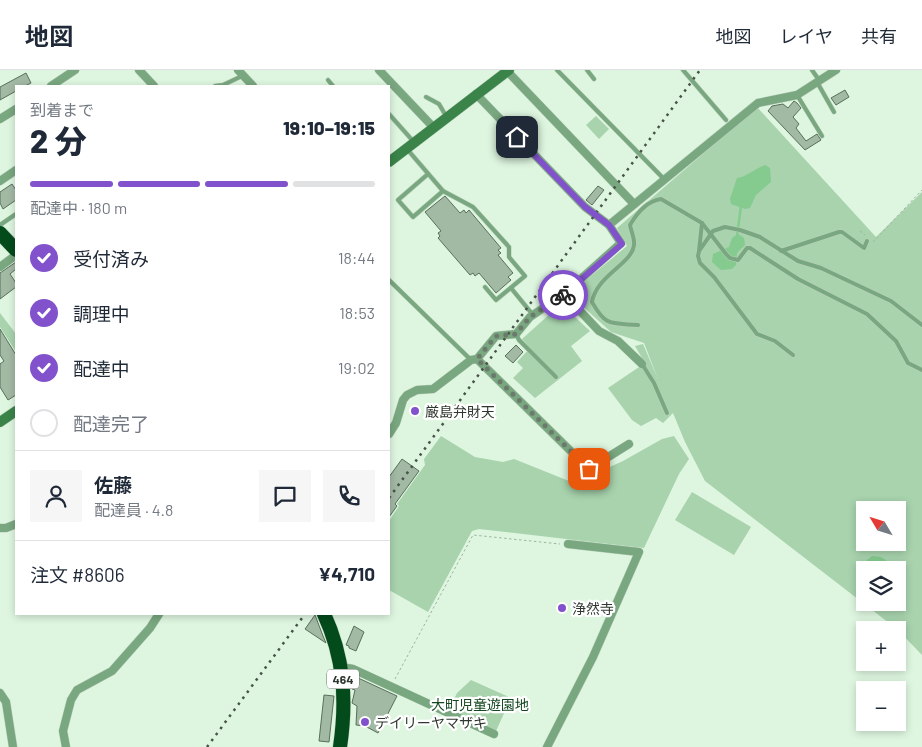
<!DOCTYPE html>
<html lang="ja">
<head>
<meta charset="utf-8">
<style>
  :root { --surface:#fff; --page:#f6f6f7; --text:#1f2937; --muted:#747a83; --line:#e0e1e3; --accent:#8152cb }
  body { margin:0; font-family:Barlow,"Noto Sans JP",sans-serif; background:var(--page); color:var(--text); height:100vh; display:flex; flex-direction:column; font-size:19px; white-space:nowrap }
  * { box-sizing:border-box; margin:0 }
  p { font-size:16px; color:var(--muted) }
  .icon { flex:none; width:28px; height:28px; fill:none; stroke:currentColor; stroke-width:2; stroke-linecap:round; stroke-linejoin:round }
  .map { position:relative; flex:1; overflow:hidden }
  .details { position:absolute; left:15px; top:15px; width:375px; height:530px; display:flex; flex-direction:column; background:var(--surface); border-radius:0px; box-shadow:0 2px 8px #0003 }
  .details>* { flex:none }
  .needle { width:32px; rotate:308deg }
  .tools { position:absolute; left:856px; top:431px; display:grid; gap:10px }
  .tools a { display:grid; place-items:center; width:50px; height:50px; border-radius:0px; background:var(--surface); box-shadow:0 2px 8px #0003; font-size:25px }
  .pin { position:absolute; display:grid; place-items:center; width:42px; height:42px; color:#fff; margin:-21px; border-radius:10px; box-shadow:0 2px 8px #0006 }
  .courier { position:absolute; display:grid; place-items:center; width:50px; height:50px; margin:-25px; border:4px solid #8152cb; border-radius:50%; background:#fff; color:#222; box-shadow:0 1px 6px #0007 }
  .headline em { font-style:normal; font-weight:800 }
  .headline div { display:flex; flex-direction:column-reverse }
  .headline { display:flex; align-items:center; justify-content:space-between; height:85px; padding:0 15px }
  h1 { font-size:32px; font-weight:800; line-height:38px }
  .bar { display:grid; grid-template-columns:repeat(4,1fr); gap:8px 5px; align-content:center; height:60px; padding:0 15px }
  .bar i { height:6px; border-radius:4px; background:var(--line) }
  .bar .active { background:var(--accent) }
  .bar p { grid-column:span 4 }
  .line { display:flex; align-items:center; gap:12px; padding:0 15px; border-top:1px solid var(--line) }
  .line div { flex:1 }
  .round { display:grid; place-items:center; flex:none; width:52px; height:52px; border-radius:0px; background:var(--page) }
  ol { padding:0 15px; list-style:none }
  li { display:flex; align-items:center; gap:15px; height:55px }
  li p { margin-inline-start:auto }
  li .icon { padding:5px; border-radius:50%; background:var(--accent); color:#fff; stroke-width:4 }
  li:last-child { color:var(--muted) }
  li i { width:28px; height:28px; border:2px solid var(--line); border-radius:50% }
  header { display:flex; align-items:center; gap:30px; box-sizing:border-box; height:70px; padding:0 25px; background:var(--surface); border-bottom:1px solid var(--line) }
  header strong { font-size:24px }
  nav { display:flex; gap:28px; margin-inline-start:auto; font-size:18px }
  .map>svg:first-child { display:block }
  .green { fill:#a8d3ad; fill-rule:evenodd }
  .water { fill:#85cb8f }
  .lines { fill:none; stroke-linecap:round; stroke-linejoin:round }
  .stream { stroke:#85cb8f; stroke-width:2.5 }
  .building { fill:#a2b9a4; stroke:#596f5b }
  .lane-casing { stroke:#bbd0bd; stroke-width:5 }
  .street-casing { stroke:#bbd0bd; stroke-width:9 }
  .secondary-casing { stroke:#bbd0bd; stroke-width:11 }
  .highway-casing { stroke:#bbd0bd; stroke-width:15 }
  .path { stroke:#9fb2a1; stroke-width:1; stroke-dasharray:2.5 2.5; stroke-linecap:butt }
  .lane { stroke:#79a77f; stroke-width:4 }
  .street { stroke:#79a77f; stroke-width:8 }
  .secondary { stroke:#3a8349; stroke-width:10 }
  .highway { stroke:#034b1b; stroke-width:14 }
  .rail { stroke:#475248; stroke-width:2.5; stroke-dasharray:2.5 5; stroke-linecap:butt }
  .done { stroke:#6c7a6e; stroke-width:5; stroke-dasharray:0 9 }
  .route { stroke:#8152cb; stroke-width:6 }
  .poi-dot { fill:#8152cb; stroke:#fff; stroke-width:2 }
  .labels { text-anchor:middle; dominant-baseline:central; stroke-width:4.5; stroke-linejoin:round; paint-order:stroke }
  .shield { fill:#fff; stroke:#6d746e; stroke-width:1 }
  .shield-label { font-size:12px; font-weight:bold; fill:#2f3830 }
  .poi-label { font-size:14px; fill:#2f3830; stroke:#fff; text-anchor:start }
  .park-label { font-size:14px; fill:#144620; stroke:#fff }
</style>
</head>
<body>
<header>
<strong>地図</strong>
<nav><a>地図</a><a>レイヤ</a><a>共有</a></nav>
</header>
<div class="map">
<svg width="922" height="677" viewBox="0 0 922 677">
  <rect width="100%" height="100%" fill="#def6e0"/>
  <g class="green">
    <path d="M757,37L876,167L922,122V585L898,560L705,411L685,372L673,343L663,353L656,348L641,356L632,350L608,318L645,293L635,276L643,274L658,309L644,273L611,262L569,224L627,176L617,158ZM865,440H898V472H865ZM865,500H898V532H865Z"/>
    <polygon points="596,46 609,59 599,69 586,55"/>
    <polygon points="561,234 590,261 571,276 582,291 535,328 513,308 523,298 517,292 530,278 522,269"/>
    <polygon points="0,243 16,264 16,282 0,257"/>
    <polygon points="441,366 475,387 503,392 514,389 569,411 581,410 623,391 662,369 674,366 689,389 679,404 644,478 479,459 472,461 428,542 389,520 389,451 399,436 397,434 425,395 424,389"/>
    <polygon points="692,422 751,457 734,485 675,450"/>
    <polygon points="471,610 511,628 496,661 449,640 457,623"/>
  </g>
  <g class="water">
    <path d="M765,95L770,98L771,112L756,125L750,138L745,139L731,134L730,129L737,108C748,106 754,99 765,95Z"/>
    <polygon points="738,164 744,168 745,175 737,183 736,195 732,199 721,200 712,192 713,184 729,177 732,168"/>
    <path d="M872,486C883,486 888,490 892,500H869L867,497V490Z"/>
  </g>
  <g class="lines">
    <polyline class="stream" points="737,166 741,136"/>
  </g>
  <g class="building">
    <polygon points="26,3 31,13 25,16 16,16 16,21 0,30 0,17"/>
    <polygon points="845,20 849,27 836,35 831,28"/>
    <polygon points="794,31 797,33 801,38 793,47 799,54 796,58 806,71 817,64 821,70 805,80 768,41 772,36 783,34 788,38"/>
    <polygon points="12,114 16,120 16,130 3,139 0,133 0,122"/>
    <polygon points="598,116 604,120 592,135 586,130"/>
    <polygon points="445,126 460,143 464,140 466,143 469,140 501,178 498,180 501,183 498,185 513,203 508,207 511,210 496,223 479,203 475,206 473,203 470,205 438,168 440,166 438,163 441,161 425,142"/>
    <polygon points="16,192 16,199 10,204 16,213 16,217 0,229 0,203"/>
    <polygon points="0,259 16,285 16,325 8,330 0,317 0,294 4,291 0,285"/>
    <polygon points="516,275 523,282 513,293 505,286"/>
    <polygon points="402,389 419,401 395,434 397,436 389,447 389,407"/>
    <polygon points="315,545 323,566 326,573 305,559"/>
    <polygon points="354,556 364,562 356,581 349,578 349,576 346,575"/>
    <polygon points="356,607 397,626 378,663 365,656 356,655 357,636 352,633 355,620 352,619 353,616 352,615"/>
    <polygon points="324,625 334,626 329,672 319,671"/>
  </g>
  <g class="lines">
    <g class="lane-casing">
      <g id="lane">
        <polyline points="557,0 664,109"/>
        <polyline points="587,0 594,9"/>
        <polyline points="683,0 726,50"/>
        <polyline points="812,0 819,10"/>
        <polyline points="328,10 333,16"/>
        <polyline points="817,12 834,42"/>
        <polyline points="215,16 223,15 242,6"/>
        <polyline points="797,25 822,66"/>
        <polyline points="426,27 439,34 446,46"/>
        <polyline points="389,44 413,71"/>
        <polyline points="407,79 443,121 473,137 509,177 509,187 525,206 496,230 485,217"/>
        <polyline points="428,104 398,130 413,147 443,121"/>
        <polyline points="0,155 16,144"/>
        <polyline points="699,181 702,153"/>
        <polyline points="781,181 839,162 842,162 864,178 867,171"/>
        <polyline points="389,210 471,290"/>
        <polyline points="511,218 533,245"/>
        <path d="M638,255C611,253 606,257 592,232C597,205 632,194 634,175C635,169 631,161 630,155C637,143 647,131 661,129L702,153L726,184L730,188L738,190L747,178H750L798,209L867,244L896,271L908,293L922,300"/>
        <polyline points="516,264 519,270 556,307"/>
        <polyline points="793,285 775,271 757,264 714,207 700,193 698,186 699,181 713,161 725,157 740,160 760,167 798,191 821,198 891,231 922,255"/>
        <polyline points="642,294 654,313 667,343"/>
      </g>
    </g>
    <g class="street-casing">
      <g id="street">
        <polyline points="139,0 154,16"/>
        <polyline points="238,0 253,16"/>
        <polyline points="379,0 434,58"/>
        <polyline points="507,1 634,134"/>
        <polyline points="51,16 75,0"/>
        <polyline points="476,24 585,137 609,155"/>
        <polyline points="0,49 16,39"/>
        <polyline points="0,111 16,100"/>
        <polyline points="0,197 16,185"/>
        <polyline points="564,224 599,261 618,271 642,294"/>
        <polyline points="477,289 589,399 629,374"/>
        <polyline points="389,364 396,353 403,330 407,325 417,320 433,319 471,290 477,289 496,266 516,264 530,247 564,224 621,173 609,155 758,33 797,25 836,0"/>
        <polyline points="0,458 6,458 16,454"/>
        <polyline points="342,597 353,599 494,664"/>
        <polyline points="0,623 6,632 13,677"/>
        <polyline points="66,677 63,661 71,630 77,620 112,601 150,558 159,544"/>
        <polyline points="547,677 593,587 639,482 568,474"/>
      </g>
    </g>
    <g class="secondary-casing">
      <g id="secondary">
        <polyline points="389,92 509,0"/>
        <polyline points="0,352 16,341"/>
      </g>
    </g>
    <g class="highway-casing">
      <g id="highway">
        <polyline points="0,163 16,180"/>
        <path d="M324,544C344,587 347,630 340,677"/>
      </g>
    </g>
    <g class="path">
      <polyline points="860,161 865,165"/>
      <polyline points="873,172 922,120"/>
      <polyline points="395,609 473,465 560,474"/>
    </g>
    <use href="#lane" class="lane"/>
    <use href="#street" class="street"/>
    <use href="#secondary" class="secondary"/>
    <use href="#highway" class="highway"/>
    <g class="rail">
      <polyline points="389,428 700,0"/>
      <polyline points="207,677 305,544"/>
    </g>
  </g>
  <g class="lines">
    <polyline class="done" points="563,225 530,247 516,264 496,266 477,289 589,399"/>
    <polyline class="route" points="517,67 585,137 609,155 622,174 563,225"/>
  </g>
  <g class="poi-dot">
    <circle cx="415" cy="341" r="5"/>
    <circle cx="562" cy="538" r="5"/>
    <circle cx="365" cy="652" r="5"/>
  </g>
  <g class="labels">
    <rect class="shield" x="327" y="599.5" width="32" height="19" rx="4"/>
    <g class="shield-label">
      <text x="343" y="609">464</text>
    </g>
    <g class="poi-label">
      <text x="425" y="341">厳島弁財天</text>
      <text x="572" y="538">浄然寺</text>
      <text x="375" y="652">デイリーヤマザキ</text>
    </g>
    <g class="park-label">
      <text x="480" y="634">大町児童遊園地</text>
    </g>
  </g>
</svg>
<div class="tools">
<a><svg class="needle" viewBox="-14 -14 28 28"><path d="M0-13l5 13h-10z" fill="#e53935"/><path d="M0 13l5-13h-10z" fill="#747a83"/></svg></a>
<a><svg class="icon" aria-label="layers" viewBox="0 0 24 24"><path d="M12 4l9 5-9 5-9-5zM3 14l9 5 9-5"/></svg></a>
<a>+</a>
<a>−</a>
</div>
<div class="pin" style="left:589px;top:399px;background:#ea580c"><svg class="icon" aria-label="bag" viewBox="0 0 24 24"><path d="M5 8h14l-1 12H6zM9 8a3 3 0 0 1 6 0"/></svg></div>
<div class="pin" style="left:517px;top:67px;background:#1f2937"><svg class="icon" aria-label="home" viewBox="0 0 24 24"><path d="M3 11l9-7 9 7M6 9v11h12V9"/></svg></div>
<div class="courier" style="left:563px;top:225px"><svg class="icon" aria-label="bike" viewBox="0 0 24 24"><circle cx="6" cy="16" r="4"/><circle cx="18" cy="16" r="4"/><path d="M6 16l4-8h5l3 8M10 8l3 8H6M13 5h3"/></svg></div>
<section class="details">
<div class="headline"><div><h1>2 分</h1><p>到着まで</p></div><em>19:10–19:15</em></div>
<div class="bar"><i class="active"></i><i class="active"></i><i class="active"></i><i></i><p>配達中 · 180 m</p></div>
<ol>
<li><svg class="icon" aria-label="check" viewBox="0 0 24 24"><path d="M5 12l5 5 9-10"/></svg>受付済み<p>18:44</p></li>
<li><svg class="icon" aria-label="check" viewBox="0 0 24 24"><path d="M5 12l5 5 9-10"/></svg>調理中<p>18:53</p></li>
<li><svg class="icon" aria-label="check" viewBox="0 0 24 24"><path d="M5 12l5 5 9-10"/></svg>配達中<p>19:02</p></li>
<li><i></i>配達完了</li>
</ol>
<div class="line" style="height:90px"><a class="round"><svg class="icon" aria-label="person" viewBox="0 0 24 24"><circle cx="12" cy="8" r="4"/><path d="M4 21q1-7 8-7t8 7"/></svg></a><div><b>佐藤</b><p>配達員 · 4.8</p></div><a class="round"><svg class="icon" aria-label="chat" viewBox="0 0 24 24"><path d="M4 5h16v11H9l-5 4z"/></svg></a><a class="round"><svg class="icon" aria-label="phone" viewBox="0 0 24 24"><path d="M5 4h4l2 5-3 2q2 4 5 5l2-3 5 2v4C11 20 4 13 5 4z"/></svg></a></div>
<div class="line" style="height:65px"><div>注文 #8606</div><b>¥4,710</b></div>
</section>
</div>
</body>
</html>
